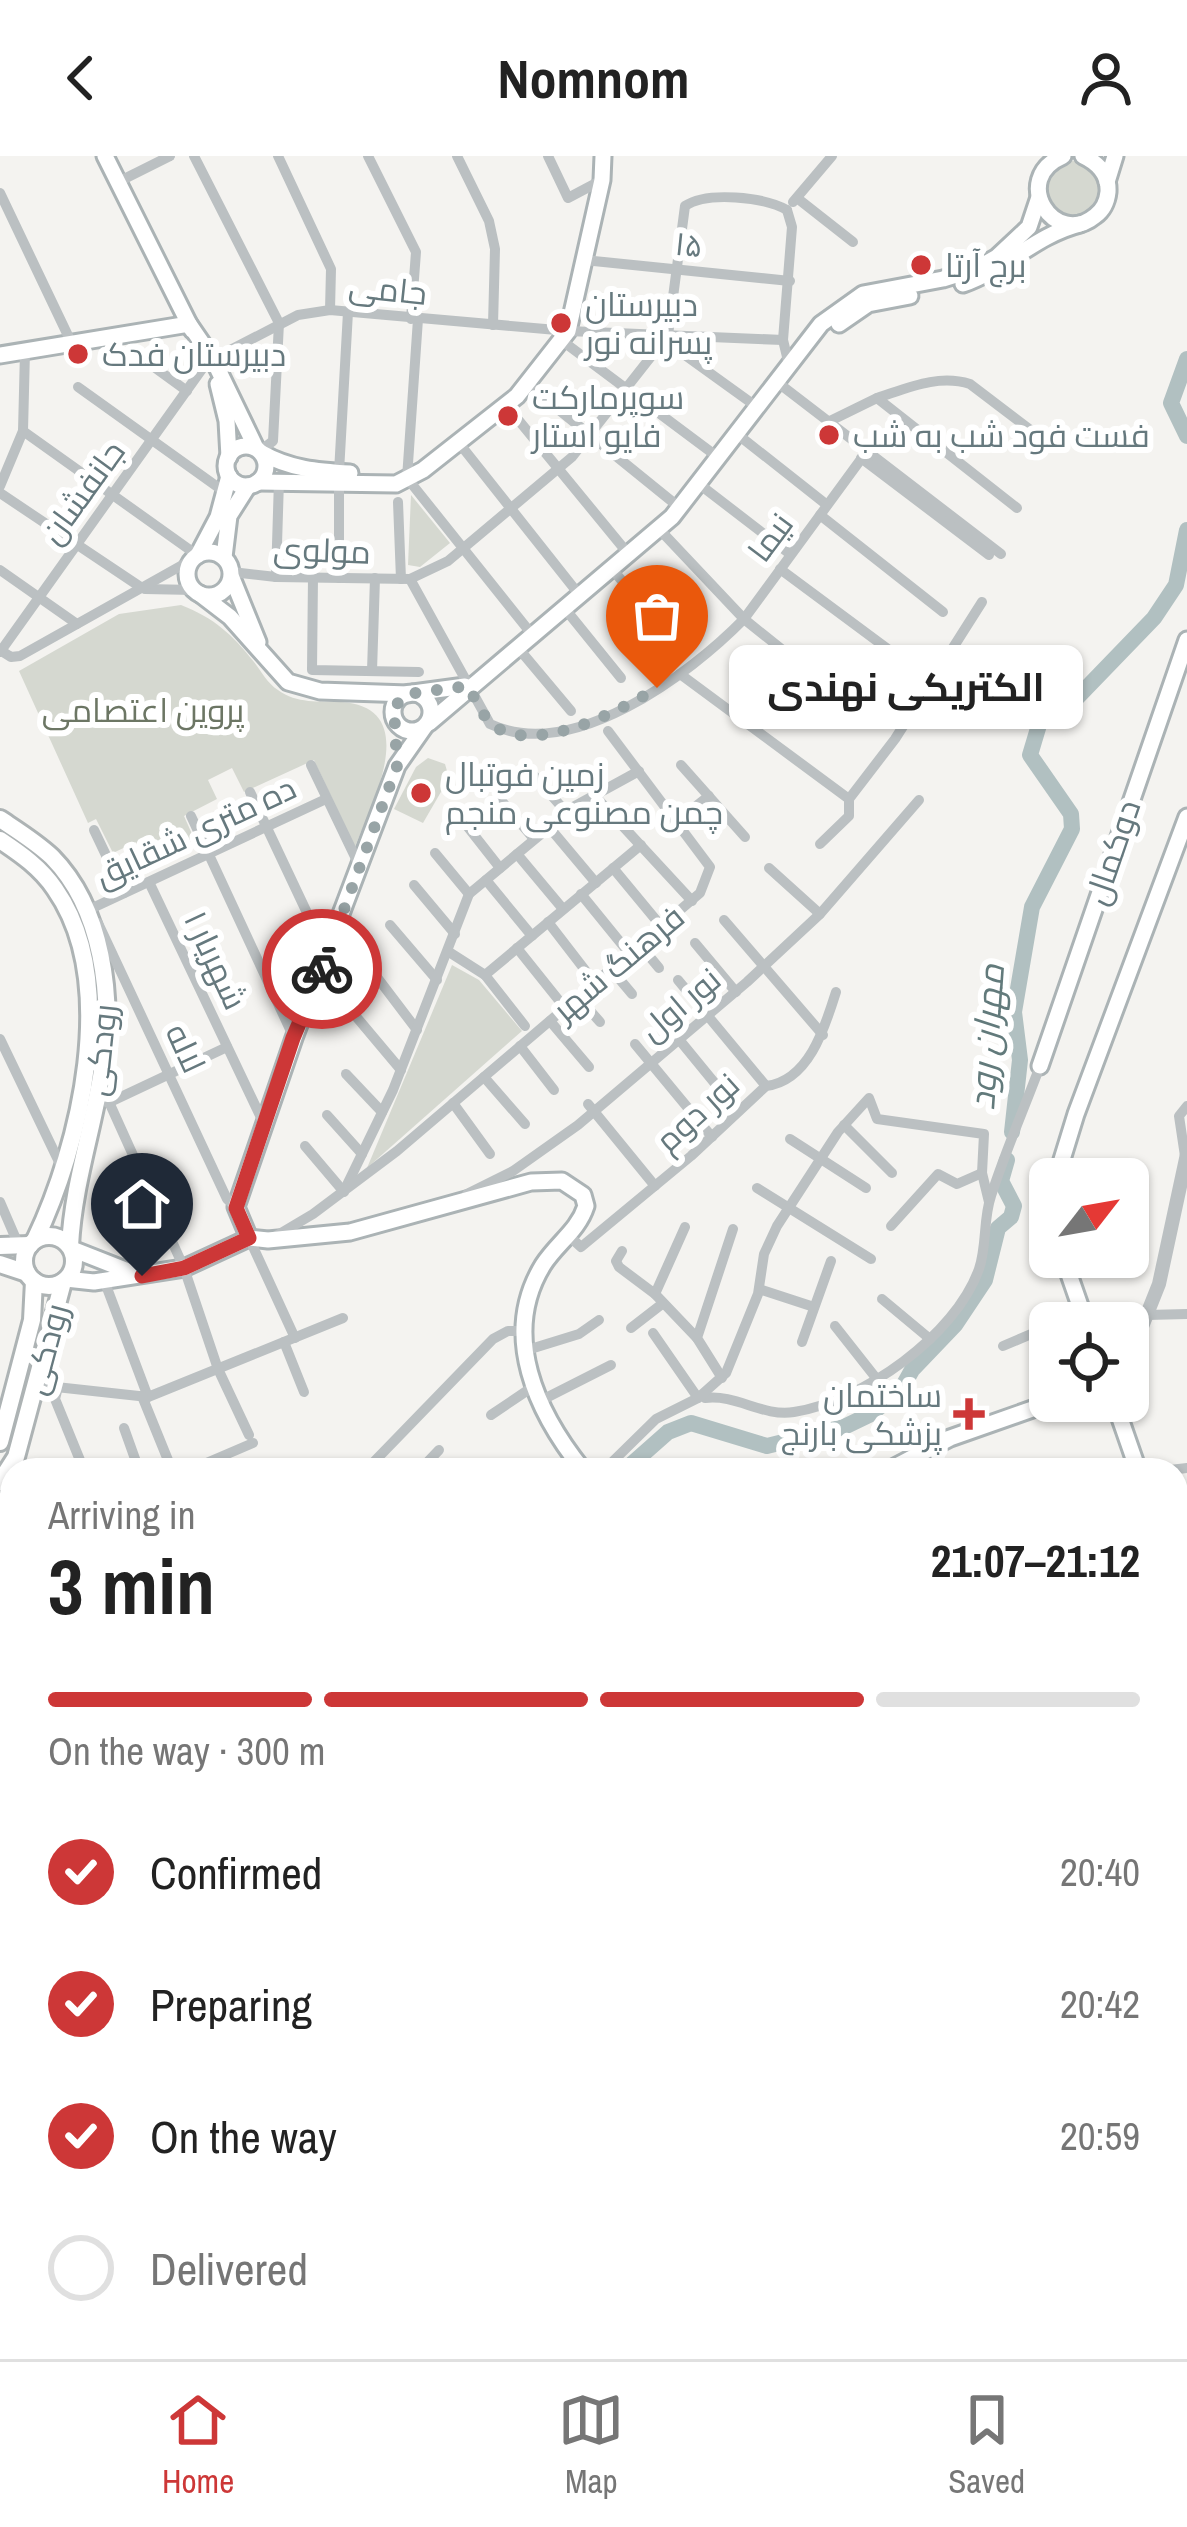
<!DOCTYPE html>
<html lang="en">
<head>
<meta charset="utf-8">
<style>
  :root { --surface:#fff; --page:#f2f2f2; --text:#222; --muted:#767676; --line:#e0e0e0; --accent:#cd3737 }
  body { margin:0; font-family:"Archivo Narrow",Cairo,sans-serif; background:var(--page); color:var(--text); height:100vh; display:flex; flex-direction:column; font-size:45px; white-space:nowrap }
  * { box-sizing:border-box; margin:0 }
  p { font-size:39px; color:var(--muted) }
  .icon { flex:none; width:66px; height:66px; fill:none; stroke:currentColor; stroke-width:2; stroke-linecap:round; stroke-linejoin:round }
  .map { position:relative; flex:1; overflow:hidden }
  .side { position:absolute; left:0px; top:1302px; width:1188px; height:903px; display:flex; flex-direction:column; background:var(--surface); border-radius:36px 36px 0 0; box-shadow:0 3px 9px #0004 }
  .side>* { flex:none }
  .needle { width:78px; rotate:59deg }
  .controls { position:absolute; left:1029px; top:1002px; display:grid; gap:24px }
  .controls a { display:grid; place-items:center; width:120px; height:120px; border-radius:18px; background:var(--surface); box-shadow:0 3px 9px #0004; font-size:60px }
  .pin { position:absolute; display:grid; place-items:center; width:102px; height:102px; color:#fff; margin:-123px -51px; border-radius:50% 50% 50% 0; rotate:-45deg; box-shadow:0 0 12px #0007 }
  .pin .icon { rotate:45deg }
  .courier { position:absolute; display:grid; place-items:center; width:120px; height:120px; margin:-60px; border:9px solid #cd3737; border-radius:50%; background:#fff; color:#222; box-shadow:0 3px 15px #0007 }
  .bubble { position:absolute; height:84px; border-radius:18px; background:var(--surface); box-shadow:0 3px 9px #0004; font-size:39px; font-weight:700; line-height:84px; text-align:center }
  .overview em { font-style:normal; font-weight:700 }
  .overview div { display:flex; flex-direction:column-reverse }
  .overview { display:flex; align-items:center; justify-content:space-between; height:204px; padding:0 48px }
  h1 { font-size:78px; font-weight:700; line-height:90px }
  .bar { display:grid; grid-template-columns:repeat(4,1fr); gap:18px 12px; align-content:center; height:144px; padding:0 48px }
  .bar i { height:15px; border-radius:9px; background:var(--line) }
  .bar .active { background:var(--accent) }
  .bar p { grid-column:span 4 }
  ol { padding:0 48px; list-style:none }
  li { display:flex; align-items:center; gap:36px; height:132px }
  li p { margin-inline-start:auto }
  li .icon { padding:12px; border-radius:50%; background:var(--accent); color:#fff; stroke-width:4 }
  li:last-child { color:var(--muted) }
  li i { width:66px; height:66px; border:6px solid var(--line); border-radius:50% }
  header { display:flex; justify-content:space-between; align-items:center; height:156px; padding:0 48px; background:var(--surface); font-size:54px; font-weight:700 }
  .tab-bar { display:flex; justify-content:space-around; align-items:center; height:168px; border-top:3px solid var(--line); background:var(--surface); font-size:33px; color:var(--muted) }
  .tab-bar a { display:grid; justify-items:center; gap:6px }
  .tab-bar .active { color:var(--accent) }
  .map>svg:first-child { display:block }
  .green { fill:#d5d8d0 }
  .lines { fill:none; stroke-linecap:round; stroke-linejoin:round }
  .river { stroke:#b1c0c1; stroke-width:16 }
  .secondary-casing { stroke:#abb3b5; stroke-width:21 }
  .primary-casing { stroke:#adb3b4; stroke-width:22 }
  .trunk-casing { stroke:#afb3b5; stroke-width:24 }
  .minor { stroke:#bbc0c2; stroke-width:10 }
  .tertiary { stroke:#bbc0c2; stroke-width:14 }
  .secondary { stroke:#fff; stroke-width:15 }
  .primary { stroke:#fff; stroke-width:16 }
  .trunk { stroke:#fff; stroke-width:18 }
  .done { stroke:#98a4a6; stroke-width:12; stroke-dasharray:0 21.6 }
  .route { stroke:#cd3737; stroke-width:15 }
  .poi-dot { fill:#cd3737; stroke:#fff; stroke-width:4.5 }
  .labels { text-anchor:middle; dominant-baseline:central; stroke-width:12; stroke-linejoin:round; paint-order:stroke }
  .street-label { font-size:33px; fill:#66797e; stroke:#fff }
  .poi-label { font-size:33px; fill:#66797e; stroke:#fff; text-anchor:start }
  .park-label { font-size:33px; fill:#6c7664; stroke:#fff }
  .water-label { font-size:36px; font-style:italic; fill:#627a7b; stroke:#fff }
</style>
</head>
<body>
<header><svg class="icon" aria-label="back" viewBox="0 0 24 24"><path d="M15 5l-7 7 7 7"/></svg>Nomnom<svg class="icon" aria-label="person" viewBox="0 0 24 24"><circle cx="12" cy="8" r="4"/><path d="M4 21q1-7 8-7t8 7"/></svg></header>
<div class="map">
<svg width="1187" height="2203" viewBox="0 0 1187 2203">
  <rect width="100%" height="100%" fill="#f4f3f0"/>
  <g class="green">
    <circle cx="1073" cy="33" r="28"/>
    <polygon points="411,339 450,387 420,411 408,409"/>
    <path d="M181,449C214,462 232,478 254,506C261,515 268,528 278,534C297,548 319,545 341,546C424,551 371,649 355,691L314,604L244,636L232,612L208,624L217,643L184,660L196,687L148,710L136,686L113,697L96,663L88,667L19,515L119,458Z"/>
    <polygon points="428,602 445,608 449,622 423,667 394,653 416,611"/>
    <polygon points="452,809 479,824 522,875 367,1012"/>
    <polygon points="966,2193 1066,2193 1069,2203 952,2203"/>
  </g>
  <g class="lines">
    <g class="river">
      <polyline points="1187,203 1171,247 1187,280"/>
      <polyline points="1012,976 1020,904 1014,856 1032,751 1072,673 1071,658 1030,599 1042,559 1054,551 1070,549 1154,462 1176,429 1187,374"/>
      <polyline points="625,1314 668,1276 691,1267 767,1290 844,1271 871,1258 902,1232 912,1214 955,1169 985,1124 998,1072 1011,1061 1014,1050 1001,1025 1007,1004"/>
      <polyline points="0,1789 12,1769"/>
    </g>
    <g class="secondary-casing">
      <g id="secondary">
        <polyline points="105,0 192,174"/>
        <path d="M1063,0C1009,23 1055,93 1095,60C1102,55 1107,46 1108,36C1109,18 1098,7 1083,0"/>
        <polyline points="1107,26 1115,0"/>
        <path d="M963,128C1006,113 1036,79 1080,68"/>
        <polyline points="839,168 868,148 910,140"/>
        <polyline points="0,199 189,168 213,203 256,292"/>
        <polyline points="218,228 227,265 229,301"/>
        <circle cx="246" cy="310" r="20"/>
        <path d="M262,297C290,313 318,315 350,317"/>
        <polyline points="258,326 396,328 423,314 517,240 568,175 602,24 603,0"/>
        <circle cx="209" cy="418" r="22"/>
        <polyline points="198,399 218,361 229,320"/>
        <polyline points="224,401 229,360 248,330"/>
        <polyline points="232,422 258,486"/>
        <polyline points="200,438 230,461 288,526 320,535 408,538"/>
        <circle cx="412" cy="556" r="19"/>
        <polyline points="413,537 465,530"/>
        <polyline points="429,567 672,361 821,168 863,138 943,123 978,112 997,101 1029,71 1039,41"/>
        <polyline points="1040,910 1187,484"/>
        <polyline points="1056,1023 1076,958 1187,661"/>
        <polyline points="249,1082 236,1051 294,882 397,610 425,570"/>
        <polyline points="72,1093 133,1117"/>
        <polyline points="1063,1101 1086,1167"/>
        <path d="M66,1123L94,1126L184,1112L249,1082L268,1084L350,1076L531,1026L562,1025L583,1039L586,1050C578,1075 557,1087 543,1109C500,1179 537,1257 583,1314"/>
        <polyline points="1114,1245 1138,1314"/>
        <polyline points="889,1314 950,1282 1055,1245"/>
        <polyline points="1176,1488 1186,1496 1176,1507"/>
        <polyline points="1176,1895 1187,1887"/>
      </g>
    </g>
    <g class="primary-casing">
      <g id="primary">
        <path d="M0,663C18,675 36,686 52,701C103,753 113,841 103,909C94,970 73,1028 70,1090"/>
        <path d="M0,684C21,698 41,712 55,733C120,826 80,990 35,1084"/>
        <circle cx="49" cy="1105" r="25"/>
        <polyline points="0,1090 30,1089"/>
        <polyline points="0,1108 27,1117"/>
        <polyline points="0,1286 32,1164 34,1125"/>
        <polyline points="0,1326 16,1301 63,1126"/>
        <polyline points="1176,2193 1187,2179"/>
      </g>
    </g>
    <g class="trunk-casing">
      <g id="trunk">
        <polyline points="1176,1964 1187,1957"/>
        <polyline points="1176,1999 1187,1991"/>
        <polyline points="856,2203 869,2193"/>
        <polyline points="903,2203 915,2193"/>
      </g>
    </g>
    <g class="minor">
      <polyline points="194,0 279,167 273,285 260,295"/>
      <polyline points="278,0 331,113 330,154"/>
      <polyline points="368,0 416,96 411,163"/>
      <polyline points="457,0 489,65 495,93 493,169"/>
      <polyline points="548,0 568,42 602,24"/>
      <polyline points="118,26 170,0"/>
      <polyline points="0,37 72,188"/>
      <polyline points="797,42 853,86"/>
      <polyline points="793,46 832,0"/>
      <polyline points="787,54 792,71 783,184 789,209"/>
      <polyline points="584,104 790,125"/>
      <polyline points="418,163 407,322 534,481"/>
      <polyline points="561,184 719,302"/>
      <polyline points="664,184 757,251"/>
      <polyline points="213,203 298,159 330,154 568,175 783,184"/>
      <polyline points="154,211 187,235"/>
      <polyline points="777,226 1001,398"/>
      <polyline points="527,228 680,352"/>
      <polyline points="78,231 226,337"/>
      <path d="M877,242C908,232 938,218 970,228L1045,285"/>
      <polyline points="506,249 630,400"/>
      <polyline points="830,265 877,242 1017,352"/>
      <polyline points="23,275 197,399"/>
      <polyline points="737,278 827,349"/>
      <polyline points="459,287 581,441"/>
      <polyline points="861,302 989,399"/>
      <polyline points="339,316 348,156"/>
      <polyline points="699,328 790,398"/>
      <polyline points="0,330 23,275 25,195"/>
      <polyline points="0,337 142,432"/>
      <polyline points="398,346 401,423"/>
      <polyline points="820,359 943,456"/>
      <polyline points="660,374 744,463 866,561"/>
      <polyline points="780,413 908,508"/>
      <polyline points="0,414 77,468"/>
      <polyline points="613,414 665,477"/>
      <path d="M232,416L276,421L410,423L448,405L572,301L668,179L685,50C707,35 764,41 787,54"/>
      <polyline points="276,421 279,324"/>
      <polyline points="313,421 312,514 419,516"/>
      <polyline points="339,422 339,326"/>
      <path d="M410,423L490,568C572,607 689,519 744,463L867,295"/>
      <polyline points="145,433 194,434"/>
      <polyline points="566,454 621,522"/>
      <polyline points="519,493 571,555"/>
      <polyline points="0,494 11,501 20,500 193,403"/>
      <polyline points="0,496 207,206"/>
      <polyline points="372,515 375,422"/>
      <polyline points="680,518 849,643"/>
      <polyline points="311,609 359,709"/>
      <polyline points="681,609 745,681"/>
      <polyline points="530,615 566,656"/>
      <polyline points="250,636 326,797"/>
      <polyline points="594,639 692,745"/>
      <polyline points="499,642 534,683"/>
      <polyline points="191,660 294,882"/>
      <polyline points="676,666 709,640"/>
      <polyline points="467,670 500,712"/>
      <polyline points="549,671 596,727"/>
      <polyline points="94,674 124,737"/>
      <polyline points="820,688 849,660 849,643 895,583 982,446"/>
      <polyline points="435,697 469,738"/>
      <polyline points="517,698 563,753"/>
      <polyline points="613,712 661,770"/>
      <polyline points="769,712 820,758"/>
      <polyline points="486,724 532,780"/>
      <polyline points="149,726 264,968"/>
      <polyline points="414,729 455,778"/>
      <polyline points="581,738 629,797"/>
      <polyline points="86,755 326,643"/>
      <polyline points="724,764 823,879"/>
      <polyline points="548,766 595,827"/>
      <polyline points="98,767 227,1043 236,1051"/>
      <polyline points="390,769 437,824"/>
      <polyline points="695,787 736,836"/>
      <polyline points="640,789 659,812"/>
      <polyline points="517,792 565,852"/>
      <polyline points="449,796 485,819 641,689"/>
      <polyline points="611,813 632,838"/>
      <polyline points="373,816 417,874"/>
      <polyline points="485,819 525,870"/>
      <polyline points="678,824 766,930"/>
      <polyline points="578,841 600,866"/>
      <polyline points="343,845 401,914"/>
      <polyline points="659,859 722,936"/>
      <polyline points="550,865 589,911"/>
      <polyline points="0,883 62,1012"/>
      <polyline points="635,888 712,981"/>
      <polyline points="520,890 554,934"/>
      <polyline points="346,918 382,956"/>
      <polyline points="484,921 525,968"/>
      <polyline points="109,946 184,1112 218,1213 249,1279"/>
      <polyline points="108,947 227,891"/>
      <polyline points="453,947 490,998"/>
      <polyline points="588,948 655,1030"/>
      <polyline points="327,959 362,998"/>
      <polyline points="844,969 892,1017"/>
      <polyline points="790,983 866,1032"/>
      <polyline points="305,990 344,1036"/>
      <polyline points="1185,1000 1179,960 1187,950"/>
      <polyline points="757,1032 871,1103"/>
      <polyline points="345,1033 393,934 469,738 575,650 639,615"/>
      <polyline points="467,1038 513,1015 578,969 747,826 820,758 919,644"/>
      <polyline points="0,1046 19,1090"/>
      <polyline points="891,1070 938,1018 957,1028 982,1017"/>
      <polyline points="276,1080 313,1058 397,995 700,737 710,711 608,575"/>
      <path d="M569,1080L581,1091L691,1000L766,930C809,925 825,871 836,836"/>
      <polyline points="249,1082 295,1182"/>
      <polyline points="622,1095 616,1105 619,1111 655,1138 697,1182"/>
      <polyline points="104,1124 148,1241"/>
      <polyline points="759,1133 814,1151"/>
      <polyline points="655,1138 685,1071"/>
      <polyline points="882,1143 930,1183"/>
      <polyline points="1147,1159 1187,1158"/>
      <polyline points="1059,1167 1081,1158"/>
      <polyline points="835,1170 876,1222"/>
      <polyline points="631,1172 662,1148"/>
      <polyline points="653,1177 698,1242"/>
      <polyline points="284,1186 304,1236"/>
      <polyline points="802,1186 831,1105"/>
      <polyline points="1003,1190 1050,1170"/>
      <polyline points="524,1195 579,1178 599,1164"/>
      <polyline points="722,1222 697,1182 733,1073"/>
      <polyline points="47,1230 148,1241 343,1162"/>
      <polyline points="58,1231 55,1243 84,1314"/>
      <polyline points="142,1240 172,1314"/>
      <path d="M705,1242C737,1238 762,1261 794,1256C863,1245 955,1180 979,1113C987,1090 983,1063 991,1040C1005,996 1024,953 1040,910"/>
      <polyline points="540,1245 611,1209"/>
      <polyline points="491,1259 534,1230"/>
      <polyline points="124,1272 139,1314"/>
      <polyline points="190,1314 253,1287"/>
      <polyline points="366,1314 493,1183 508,1175 523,1175"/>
      <polyline points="420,1314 439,1294"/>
      <polyline points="481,1314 488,1308 494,1314"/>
      <polyline points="604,1314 656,1263 698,1242 726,1217 758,1138 764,1098 777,1070 838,976 869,942 877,963 984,978 982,1017 989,1046"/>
      <polyline points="1170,1314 1187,1312"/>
      <polyline points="1176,1526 1187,1545"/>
      <polyline points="1176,1627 1187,1646"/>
      <polyline points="1176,1717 1187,1710"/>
      <polyline points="1176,1753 1187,1772"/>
      <polyline points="0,1835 12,1816"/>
      <polyline points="1176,1854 1187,1874"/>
      <polyline points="0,1871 12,1879"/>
      <polyline points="0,1947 12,1955"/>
      <polyline points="0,2029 12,2015"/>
      <polyline points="1176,2057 1187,2049"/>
      <polyline points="1176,2072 1187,2090"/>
      <polyline points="39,2193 45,2203"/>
      <polyline points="117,2193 123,2203"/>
      <polyline points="275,2193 280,2203"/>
      <polyline points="420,2193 426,2203"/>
      <polyline points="499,2193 505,2203"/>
      <polyline points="579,2193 584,2203"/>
      <polyline points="1088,2193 1089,2203"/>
      <polyline points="152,2203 169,2193"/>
      <polyline points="316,2203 333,2193"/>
      <polyline points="671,2203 673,2193"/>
    </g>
    <g class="tertiary">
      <polyline points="1128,1206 1159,1128 1187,998"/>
      <polyline points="0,2143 12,2134"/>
      <polyline points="196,2193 201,2203"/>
      <polyline points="381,2203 384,2193"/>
      <polyline points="397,2203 400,2193"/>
    </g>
    <use href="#secondary" class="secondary"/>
    <use href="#primary" class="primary"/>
    <use href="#trunk" class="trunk"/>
  </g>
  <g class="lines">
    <path class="done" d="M322,813L397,610L394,551L407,538L468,530C475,542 483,562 494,570C536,599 620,555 657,532"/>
    <polyline class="route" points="142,1120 184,1112 249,1082 236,1052 293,882 322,813"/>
  </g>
  <g class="poi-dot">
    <circle cx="921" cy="109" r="12"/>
    <circle cx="561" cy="167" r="12"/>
    <circle cx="78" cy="198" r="12"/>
    <circle cx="508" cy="260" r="12"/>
    <circle cx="829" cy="279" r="12"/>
    <circle cx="421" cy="637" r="12"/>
    <path d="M963 1240h12v12h12v12h-12v12h-12v-12h-12v-12h12z"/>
  </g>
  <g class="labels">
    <g class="street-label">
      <text transform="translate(689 88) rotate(6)">۱۵</text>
      <text transform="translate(388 133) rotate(6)">جامی</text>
      <text transform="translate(82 336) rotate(-54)">جانفشان</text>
      <text transform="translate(770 381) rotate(-53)">نیما</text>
      <text transform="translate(322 394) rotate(2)">مولوی</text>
      <text transform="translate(195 675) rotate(-25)">ده متری شقایق</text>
      <text transform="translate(1112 696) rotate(-71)">دوکمال</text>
      <text transform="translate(216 804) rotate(65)">شهریار ۱</text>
      <text transform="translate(618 807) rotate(-40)">فرهنگ شهر</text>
      <text transform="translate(680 848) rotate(-40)">نور اول</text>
      <text transform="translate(186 892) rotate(65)">لاله</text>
      <text transform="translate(100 894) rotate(-84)">رودکى</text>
      <text transform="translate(697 956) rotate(-42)">نور دوم</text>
      <text transform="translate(45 1193) rotate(-75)">رودکی</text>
    </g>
    <g class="poi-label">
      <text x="945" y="109">برج آرتا</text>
      <text x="585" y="148">دبیرستان<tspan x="585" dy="38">پسرانه نور</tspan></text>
      <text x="102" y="198">دبیرستان فدک</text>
      <text x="532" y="241">سوپرمارکت<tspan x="532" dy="38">فایو استار</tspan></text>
      <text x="853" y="279">فست فود شب به شب</text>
      <text x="445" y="618">زمین فوتبال<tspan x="445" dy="38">چمن مصنوعی منجم</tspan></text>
      <text x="942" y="1239" text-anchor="end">ساختمان<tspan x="942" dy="38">پزشکی بارنج</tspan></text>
    </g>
    <g class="park-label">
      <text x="143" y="554">پروین اعتصامى</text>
    </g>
    <g class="water-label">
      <text transform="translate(986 881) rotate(-86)">مهران رود</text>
    </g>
  </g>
</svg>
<div class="controls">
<a><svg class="needle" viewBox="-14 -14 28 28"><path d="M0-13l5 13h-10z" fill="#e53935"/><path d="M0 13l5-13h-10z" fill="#767676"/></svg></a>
<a><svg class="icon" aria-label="locate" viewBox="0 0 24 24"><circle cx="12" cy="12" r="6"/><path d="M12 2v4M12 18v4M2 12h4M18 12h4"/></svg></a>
</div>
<div class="pin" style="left:657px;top:532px;background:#ea580c"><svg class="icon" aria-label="bag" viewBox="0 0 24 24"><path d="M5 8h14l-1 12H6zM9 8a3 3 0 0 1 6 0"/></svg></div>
<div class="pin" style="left:142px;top:1120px;background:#1f2937"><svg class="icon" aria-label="home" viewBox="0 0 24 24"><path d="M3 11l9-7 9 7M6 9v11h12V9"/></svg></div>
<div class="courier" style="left:322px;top:813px"><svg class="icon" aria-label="bike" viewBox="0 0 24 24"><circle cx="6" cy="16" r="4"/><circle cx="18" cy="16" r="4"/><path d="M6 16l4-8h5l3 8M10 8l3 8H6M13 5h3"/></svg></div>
<div class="bubble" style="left:729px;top:489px;width:354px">الکتریکی نهندی</div>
<section class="side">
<div class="overview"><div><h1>3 min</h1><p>Arriving in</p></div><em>21:07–21:12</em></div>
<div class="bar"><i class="active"></i><i class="active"></i><i class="active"></i><i></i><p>On the way · 300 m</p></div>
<ol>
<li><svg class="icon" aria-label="check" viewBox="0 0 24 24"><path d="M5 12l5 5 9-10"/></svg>Confirmed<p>20:40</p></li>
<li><svg class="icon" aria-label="check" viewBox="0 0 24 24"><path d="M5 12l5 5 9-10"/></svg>Preparing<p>20:42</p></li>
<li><svg class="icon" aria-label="check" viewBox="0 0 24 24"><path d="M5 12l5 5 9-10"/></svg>On the way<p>20:59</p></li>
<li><i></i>Delivered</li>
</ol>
</section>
</div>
<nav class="tab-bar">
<a class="active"><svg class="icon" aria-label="home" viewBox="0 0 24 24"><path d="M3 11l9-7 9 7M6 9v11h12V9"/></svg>Home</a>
<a><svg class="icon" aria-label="map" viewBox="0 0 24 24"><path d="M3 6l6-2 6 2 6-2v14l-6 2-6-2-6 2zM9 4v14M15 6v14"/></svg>Map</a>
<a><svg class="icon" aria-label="saved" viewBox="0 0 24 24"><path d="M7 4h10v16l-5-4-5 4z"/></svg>Saved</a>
</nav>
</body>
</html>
